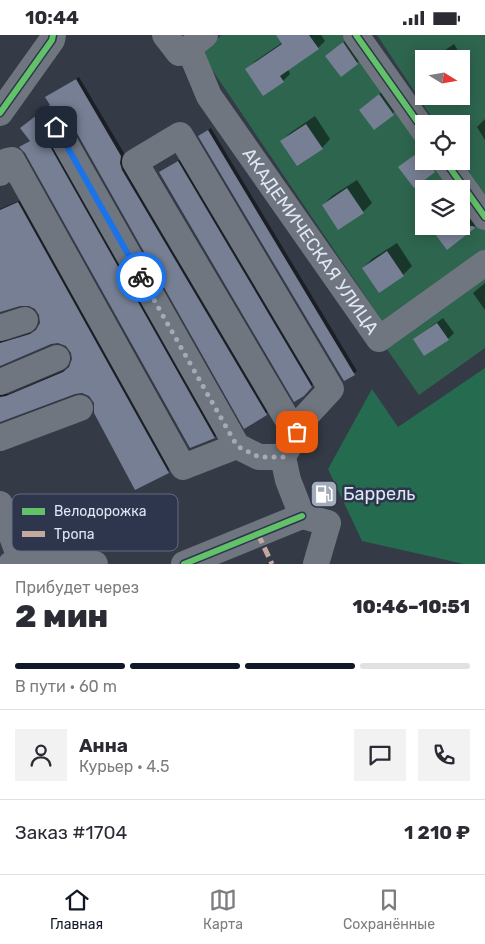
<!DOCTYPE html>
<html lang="ru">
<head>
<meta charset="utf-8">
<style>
  :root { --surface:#fff; --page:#f2f2f3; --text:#2b2b33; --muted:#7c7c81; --line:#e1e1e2; --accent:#111827 }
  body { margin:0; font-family:Rubik,sans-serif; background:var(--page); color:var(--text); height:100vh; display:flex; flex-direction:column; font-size:19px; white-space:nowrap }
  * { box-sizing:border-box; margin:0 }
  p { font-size:16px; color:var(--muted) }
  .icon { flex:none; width:28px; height:28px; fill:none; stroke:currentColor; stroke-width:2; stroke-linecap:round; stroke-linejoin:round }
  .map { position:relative; height:529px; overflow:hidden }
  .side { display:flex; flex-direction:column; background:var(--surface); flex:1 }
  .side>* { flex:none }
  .needle { width:32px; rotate:101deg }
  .tools { position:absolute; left:415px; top:15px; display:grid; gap:10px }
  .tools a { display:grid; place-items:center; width:55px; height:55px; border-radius:0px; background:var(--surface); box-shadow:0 2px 12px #0003; font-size:25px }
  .pin { position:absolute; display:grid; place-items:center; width:42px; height:42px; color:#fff; margin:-21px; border-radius:10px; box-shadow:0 2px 8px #0006 }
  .courier { position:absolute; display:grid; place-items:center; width:50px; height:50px; margin:-25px; border:4px solid #1a73e8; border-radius:50%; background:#fff; color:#222; box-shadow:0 1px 6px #0007 }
  .overview em { font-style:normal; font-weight:800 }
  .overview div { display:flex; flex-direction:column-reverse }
  .overview { display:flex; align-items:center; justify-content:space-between; height:85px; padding:0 15px }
  h1 { font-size:32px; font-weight:800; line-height:38px }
  .bar { display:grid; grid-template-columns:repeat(4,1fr); gap:8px 5px; align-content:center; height:60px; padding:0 15px }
  .bar i { height:6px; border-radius:4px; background:var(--line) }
  .bar .on { background:var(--accent) }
  .bar p { grid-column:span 4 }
  .line { display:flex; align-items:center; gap:12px; padding:0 15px; border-top:1px solid var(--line) }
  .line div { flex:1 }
  .round { display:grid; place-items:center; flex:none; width:52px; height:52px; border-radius:0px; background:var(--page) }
  .status { display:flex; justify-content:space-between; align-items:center; height:35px; padding:0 25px; background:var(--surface); direction:ltr }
  .status svg { height:14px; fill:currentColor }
  .tab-bar { display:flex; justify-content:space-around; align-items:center; height:70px; border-top:1px solid var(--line); background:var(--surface); font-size:14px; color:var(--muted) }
  .tab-bar a { display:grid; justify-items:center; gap:2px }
  .tab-bar .on { color:var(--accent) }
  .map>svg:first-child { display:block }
  .green { fill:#2e654f; fill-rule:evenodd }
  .forest { fill:#246b50 }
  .shadow { fill:#0007 }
  .building { fill:#777f94 }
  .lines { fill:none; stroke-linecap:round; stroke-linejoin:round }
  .minor { stroke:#70767f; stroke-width:26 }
  .quiet { stroke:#c3a89e; stroke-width:5; stroke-dasharray:10 5; stroke-linecap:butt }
  .cycleway-casing { stroke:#2d364d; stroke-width:9 }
  .cycleway { stroke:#61c268; stroke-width:6 }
  .done { stroke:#a3aab8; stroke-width:5; stroke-dasharray:0 9 }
  .route { stroke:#1a73e8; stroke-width:6 }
  .labels { text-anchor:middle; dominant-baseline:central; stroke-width:5; stroke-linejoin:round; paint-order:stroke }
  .street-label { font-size:18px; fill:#dfe6f5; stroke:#2d364d }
  .poi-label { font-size:18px; fill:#dfe6f5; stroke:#2d364d; text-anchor:start }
  .key { fill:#2d364d; stroke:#626b7f; stroke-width:1 }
  .key-label { font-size:14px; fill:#dfe6f5 }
</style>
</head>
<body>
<div class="status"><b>10:44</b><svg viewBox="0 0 49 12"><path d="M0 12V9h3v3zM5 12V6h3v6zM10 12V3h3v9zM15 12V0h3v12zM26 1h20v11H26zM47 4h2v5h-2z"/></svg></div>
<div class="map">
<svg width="485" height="529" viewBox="0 0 485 529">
  <rect width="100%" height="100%" fill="#343a46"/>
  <g class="green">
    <polygon points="222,0 347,0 424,108 424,126 437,126 457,154 424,154 424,191 461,191 461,160 485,194 485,219 383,287 200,17"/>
    <path d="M377,0H485V162L461,126V89H436ZM424,24H461V61H424Z"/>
    <polygon points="485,242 485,313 419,360 386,313"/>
  </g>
  <polygon class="forest" points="485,333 485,529 464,529 362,506 328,434 372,354 398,392"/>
  <g class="shadow">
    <polygon points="278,0 321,0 325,6 318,13 288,34 290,39 283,46 263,59 247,34 254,27 283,7"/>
    <polygon points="352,0 366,19 357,28 327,21"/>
    <polygon points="454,9 469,34 461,42 461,24 432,24"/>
    <polygon points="424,30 424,50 415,37"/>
    <polygon points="79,42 124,118 122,124 124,132 269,376 245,392 70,84 64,78 57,76 48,78 45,81 43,89 45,96 217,400 215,402 190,412 26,117 21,112 31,105 22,93 51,70 49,60"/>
    <polygon points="389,51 402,70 375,94 360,75"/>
    <polygon points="315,81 330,104 322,113 282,106 290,98"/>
    <polygon points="485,84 485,105 477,92"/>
    <polygon points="211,93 357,336 344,345 202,99"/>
    <polygon points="424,112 424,126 443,127 434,136 400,132"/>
    <polygon points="181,124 314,348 303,360 163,135"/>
    <polygon points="357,145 372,168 363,177 339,193 323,170 332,161"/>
    <polygon points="21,165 171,434 135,453 95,367 91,361 83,357 75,358 0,386 0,359 9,359 67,334 73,326 72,317 66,310 60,307 51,308 0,329 0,305 8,305 34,297 38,294 41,288 40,280 36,273 28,269 21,269 0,276 0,174"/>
    <polygon points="461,170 479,187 470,196 461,191"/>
    <polygon points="397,208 412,231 403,240 379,256 363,233 372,224"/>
    <polygon points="485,248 485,275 473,258"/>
    <polygon points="443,283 454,298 448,304 414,304"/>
  </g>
  <g class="building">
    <polygon points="276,0 309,0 319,14 280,41 284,47 263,61 245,34 282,9"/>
    <polygon points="343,7 358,29 341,42 325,21"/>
    <polygon points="76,44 121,121 120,128 122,135 267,380 244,394 69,84 64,79 57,77 48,79 43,84 41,91 43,99 215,403 190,413 25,118 19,112 30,106 20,93 50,70 45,62"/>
    <polygon points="379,59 394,80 374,95 359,75"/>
    <polygon points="306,89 323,114 297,131 280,106"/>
    <polygon points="208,95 355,340 344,346 198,101"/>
    <polygon points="424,113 424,126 430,126 435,137 414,153 398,132"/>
    <polygon points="178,126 312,352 304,361 294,367 159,137"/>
    <polygon points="347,153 364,178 338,195 322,170"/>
    <polygon points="18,167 169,438 135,455 94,378 94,368 89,361 82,358 75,359 0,387 0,362 6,361 63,337 69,332 72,324 71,318 66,311 58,308 51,309 0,331 0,308 30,299 36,295 40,288 39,280 35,274 29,271 20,271 0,277 0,175"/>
    <polygon points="429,191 473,191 475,193 447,215"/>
    <polygon points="387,216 404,241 379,258 362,233"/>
    <polygon points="437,288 449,305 424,321 413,304"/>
  </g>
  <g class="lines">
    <g class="minor">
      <polyline points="165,0 179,18 189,13 205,0"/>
      <polyline points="356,0 424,96"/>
      <path id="s1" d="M189,13L209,61L379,304L485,228"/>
      <polyline points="0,78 52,5 53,0"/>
      <polyline points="56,92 237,411 259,422 283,422"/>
      <polyline points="445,126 485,182"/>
      <polyline points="0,138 7,126 12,125 183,432 237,411"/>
      <polyline points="0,293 25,285"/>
      <polyline points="0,347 57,323"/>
      <polyline points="297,397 287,384 135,127 180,100 331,354 306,381 283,422 288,445 302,481"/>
      <polyline points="0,403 80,373"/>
      <polyline points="0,469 21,526"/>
      <polyline points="302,481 328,488 316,529"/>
      <polyline points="11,529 44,518 95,529"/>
      <polyline points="184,529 302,481"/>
    </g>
    <polyline class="quiet" points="258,499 272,529"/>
    <g class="cycleway-casing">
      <g id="cycleway">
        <polyline points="356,0 424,96"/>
        <polyline points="0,78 52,5 53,0"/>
        <polyline points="445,126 485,182"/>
        <polyline points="184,529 302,481"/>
      </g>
    </g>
    <use href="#cycleway" class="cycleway"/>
  </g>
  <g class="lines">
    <polyline class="done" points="141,242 237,411 259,422 283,422 297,397"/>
    <polyline class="route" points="56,92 141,242"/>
  </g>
  <defs>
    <g id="fuel-square" transform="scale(1.4375)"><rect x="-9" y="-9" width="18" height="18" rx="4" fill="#a3aab8" stroke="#2d364d"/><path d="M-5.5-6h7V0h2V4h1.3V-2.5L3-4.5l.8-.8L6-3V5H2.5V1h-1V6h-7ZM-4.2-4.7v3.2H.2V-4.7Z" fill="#fff"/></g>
  </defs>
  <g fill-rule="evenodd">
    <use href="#fuel-square" x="324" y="459"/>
  </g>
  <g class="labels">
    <g class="street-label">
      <text stroke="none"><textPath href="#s1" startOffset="229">АКАДЕМИЧЕСКАЯ УЛИЦА</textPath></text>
    </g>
    <g class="poi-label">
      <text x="343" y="459">Баррель</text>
    </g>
  </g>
  <rect x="12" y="459" width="166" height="57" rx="8" class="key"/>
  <rect x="22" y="473" width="23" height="7" fill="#61c268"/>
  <rect x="22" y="496" width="23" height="6" fill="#c3a89e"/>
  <g class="key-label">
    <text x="54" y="481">Велодорожка</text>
    <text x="54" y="504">Тропа</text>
  </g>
</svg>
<div class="tools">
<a><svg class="needle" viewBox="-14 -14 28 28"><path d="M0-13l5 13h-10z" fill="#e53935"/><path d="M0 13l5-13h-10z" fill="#7c7c81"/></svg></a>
<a><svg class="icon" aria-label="locate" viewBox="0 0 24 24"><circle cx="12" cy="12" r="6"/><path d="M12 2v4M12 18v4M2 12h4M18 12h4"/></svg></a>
<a><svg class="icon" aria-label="layers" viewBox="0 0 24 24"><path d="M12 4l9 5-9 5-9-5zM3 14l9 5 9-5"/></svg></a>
</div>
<div class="pin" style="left:297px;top:397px;background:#ea580c"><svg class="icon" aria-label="bag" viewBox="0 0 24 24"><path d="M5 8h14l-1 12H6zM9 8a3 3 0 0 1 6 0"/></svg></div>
<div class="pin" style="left:56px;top:92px;background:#1f2937"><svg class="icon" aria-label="home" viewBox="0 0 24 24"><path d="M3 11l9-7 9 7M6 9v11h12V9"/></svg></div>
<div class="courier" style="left:141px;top:242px"><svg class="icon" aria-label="bike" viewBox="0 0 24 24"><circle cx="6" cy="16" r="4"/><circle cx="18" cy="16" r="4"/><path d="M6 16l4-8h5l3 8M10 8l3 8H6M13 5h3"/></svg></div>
</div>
<section class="side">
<div class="overview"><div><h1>2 мин</h1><p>Прибудет через</p></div><em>10:46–10:51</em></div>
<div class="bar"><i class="on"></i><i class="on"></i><i class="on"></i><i></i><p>В пути · 60 m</p></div>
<div class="line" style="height:90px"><a class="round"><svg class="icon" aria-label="person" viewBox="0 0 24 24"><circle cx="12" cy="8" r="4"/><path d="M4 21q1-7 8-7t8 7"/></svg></a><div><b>Анна</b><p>Курьер · 4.5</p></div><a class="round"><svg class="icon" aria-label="chat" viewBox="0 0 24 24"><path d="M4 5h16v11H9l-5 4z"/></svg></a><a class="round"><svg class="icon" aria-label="phone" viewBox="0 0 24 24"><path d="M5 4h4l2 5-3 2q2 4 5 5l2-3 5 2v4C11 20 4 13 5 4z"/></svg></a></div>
<div class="line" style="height:65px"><div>Заказ #1704</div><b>1 210 ₽</b></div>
</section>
<nav class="tab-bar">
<a class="on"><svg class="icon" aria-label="home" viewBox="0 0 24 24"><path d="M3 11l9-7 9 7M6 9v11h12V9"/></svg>Главная</a>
<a><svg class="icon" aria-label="map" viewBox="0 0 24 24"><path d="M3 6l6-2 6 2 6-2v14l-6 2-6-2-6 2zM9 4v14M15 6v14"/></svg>Карта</a>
<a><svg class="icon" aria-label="saved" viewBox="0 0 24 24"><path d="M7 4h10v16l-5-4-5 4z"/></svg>Сохранённые</a>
</nav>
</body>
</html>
